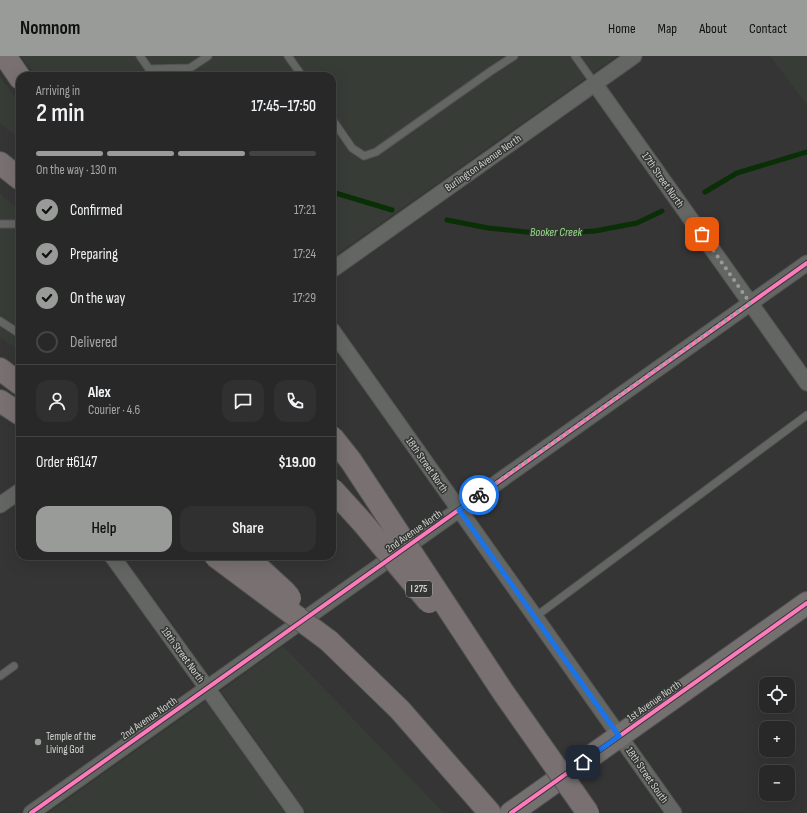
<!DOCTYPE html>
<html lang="en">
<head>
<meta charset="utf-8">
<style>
  :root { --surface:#272827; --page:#2f302f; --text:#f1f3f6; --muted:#a4a6a7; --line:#434444; --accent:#999b99 }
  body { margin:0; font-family:"Sofia Sans Condensed",sans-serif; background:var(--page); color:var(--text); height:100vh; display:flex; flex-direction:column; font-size:15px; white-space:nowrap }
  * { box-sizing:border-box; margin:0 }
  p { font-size:13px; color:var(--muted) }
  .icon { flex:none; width:22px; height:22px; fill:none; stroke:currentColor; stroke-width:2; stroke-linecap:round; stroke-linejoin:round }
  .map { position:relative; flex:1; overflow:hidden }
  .sheet { position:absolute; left:16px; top:16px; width:320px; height:488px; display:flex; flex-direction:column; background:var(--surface); border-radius:12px; box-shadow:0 4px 16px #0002,0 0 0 1px var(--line) }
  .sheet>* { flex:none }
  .tools { position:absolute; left:759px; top:621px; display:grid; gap:8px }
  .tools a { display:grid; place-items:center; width:36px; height:36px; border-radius:8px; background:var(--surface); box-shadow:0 4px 16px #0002,0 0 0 1px var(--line); font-size:20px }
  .pin { position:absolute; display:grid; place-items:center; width:34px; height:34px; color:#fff; margin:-17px; border-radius:8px; box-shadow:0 2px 6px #0006 }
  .courier { position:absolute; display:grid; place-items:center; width:40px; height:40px; margin:-20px; border:3px solid #1a73e8; border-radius:50%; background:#fff; color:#222; box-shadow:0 1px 5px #0007 }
  .summary em { font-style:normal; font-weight:600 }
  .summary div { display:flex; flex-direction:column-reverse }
  .summary { display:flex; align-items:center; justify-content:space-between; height:68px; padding:0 20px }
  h1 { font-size:26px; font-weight:600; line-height:30px }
  .bar { display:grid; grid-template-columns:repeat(4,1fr); gap:6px 4px; align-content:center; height:48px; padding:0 20px }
  .bar i { height:5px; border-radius:3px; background:var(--line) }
  .bar .active { background:var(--accent) }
  .bar p { grid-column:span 4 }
  .line { display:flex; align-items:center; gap:10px; padding:0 20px; border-top:1px solid var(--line) }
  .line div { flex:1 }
  .round { display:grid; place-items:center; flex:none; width:42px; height:42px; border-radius:12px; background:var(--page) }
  ol { padding:0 20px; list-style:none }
  li { display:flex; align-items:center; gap:12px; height:44px }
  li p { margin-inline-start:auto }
  li .icon { padding:4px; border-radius:50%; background:var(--accent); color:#111; stroke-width:4 }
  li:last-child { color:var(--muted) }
  li i { width:22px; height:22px; border:2px solid var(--line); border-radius:50% }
  .cta { display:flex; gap:8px; margin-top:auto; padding:8px 20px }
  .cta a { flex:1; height:46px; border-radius:12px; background:var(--accent); color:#111; font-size:16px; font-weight:600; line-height:46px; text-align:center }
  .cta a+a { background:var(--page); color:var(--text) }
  header { display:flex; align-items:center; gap:24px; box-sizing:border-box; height:56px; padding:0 20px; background:var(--accent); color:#111 }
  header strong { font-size:19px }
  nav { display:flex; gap:22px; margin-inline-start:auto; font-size:14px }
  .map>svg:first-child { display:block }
  .built { fill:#373d36 }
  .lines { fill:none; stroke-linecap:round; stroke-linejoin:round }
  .stream { stroke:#0a2e05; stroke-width:5 }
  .service-casing { stroke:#525352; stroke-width:9 }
  .minor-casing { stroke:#525352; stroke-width:17 }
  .primary-casing { stroke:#525352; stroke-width:24 }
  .motorway-casing { stroke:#525352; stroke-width:24 }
  .service { stroke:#646664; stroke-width:7 }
  .minor { stroke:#646664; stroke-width:15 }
  .primary { stroke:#757070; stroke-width:22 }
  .motorway { stroke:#797171; stroke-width:22 }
  .motorway-bridge-casing { stroke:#525352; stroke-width:24; stroke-linecap:butt }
  .motorway-bridge { stroke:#797171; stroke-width:22 }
  .cycleway-casing { stroke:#333633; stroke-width:6 }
  .cycleway { stroke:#fd7abc; stroke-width:4 }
  .done { stroke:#999b99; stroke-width:4; stroke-dasharray:0 7.2 }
  .route { stroke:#1a73e8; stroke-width:5 }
  .poi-dot { fill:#999b99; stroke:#333633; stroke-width:1.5 }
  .labels { text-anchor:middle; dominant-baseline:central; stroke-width:3; stroke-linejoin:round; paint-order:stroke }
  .shield { fill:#333633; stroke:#a1a3a1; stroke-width:1 }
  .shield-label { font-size:10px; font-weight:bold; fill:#d0d2d0 }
  .street-label { font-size:11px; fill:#d0d2d0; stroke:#333633 }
  .poi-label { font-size:11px; fill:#d0d2d0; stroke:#333633; text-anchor:start }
  .water-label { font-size:12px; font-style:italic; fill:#9ae18b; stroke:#333633 }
</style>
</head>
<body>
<header>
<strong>Nomnom</strong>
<nav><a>Home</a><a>Map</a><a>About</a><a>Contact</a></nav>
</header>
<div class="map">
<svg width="807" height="757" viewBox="0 0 807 757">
  <rect width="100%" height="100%" fill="#343534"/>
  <g class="built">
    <polygon points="20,0 617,0 332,202 332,20 37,20"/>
    <polygon points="770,0 807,0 807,49"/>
    <polygon points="0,21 20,47 20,83 0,67"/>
    <polygon points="0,138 20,155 20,295 0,281"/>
    <polygon points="283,590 444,757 307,757 221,635"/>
    <polygon points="206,645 285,757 48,757"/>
  </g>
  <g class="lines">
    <g class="stream">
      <polyline points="332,136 392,154"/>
      <polyline points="705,136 737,117 807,96"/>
      <polyline points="447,164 488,172 545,178 595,175 637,167 662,155"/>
    </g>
    <g class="service-casing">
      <g id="service">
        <polyline points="140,0 149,13 190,12 208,0"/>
        <polyline points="288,0 302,20"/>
        <polyline points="575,0 595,28"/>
        <polyline points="332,63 352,92 364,100 376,96 491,15 514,0"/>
        <polyline points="0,168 18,168 20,169"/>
        <polyline points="0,265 20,278"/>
        <polyline points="535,561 807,359"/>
        <polyline points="0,620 14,610"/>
      </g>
    </g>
    <g class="minor-casing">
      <g id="minor">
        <polyline points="595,28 807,327"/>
        <polyline points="332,214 634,0"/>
        <polyline points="332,274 674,757"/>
        <polyline points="0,449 20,435"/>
        <polyline points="112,500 207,632 296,757"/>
        <polyline points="31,757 807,207"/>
      </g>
    </g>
    <g class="primary-casing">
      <polyline id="primary" points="511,757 807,547"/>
    </g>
    <g class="motorway-casing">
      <g id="motorway">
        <polyline points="5,0 20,22"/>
        <polyline points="0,107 20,123"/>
        <polyline points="0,313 20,328"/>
        <polyline points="0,345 20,358"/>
        <polyline points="329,585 400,654 490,757"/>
      </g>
    </g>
    <use href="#service" class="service"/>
    <use href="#minor" class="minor"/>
    <use href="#primary" class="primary"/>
    <use href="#motorway" class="motorway"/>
    <g class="motorway-bridge-casing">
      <g id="motorway-bridge">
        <polyline points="332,381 351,405 503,636 588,757"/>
        <polyline points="332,433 363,467 429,546"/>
        <polyline points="215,500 329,585"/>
        <polyline points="246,500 284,535 290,542"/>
      </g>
    </g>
    <use href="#motorway-bridge" class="motorway-bridge"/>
    <g class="cycleway-casing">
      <g id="cycleway">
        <polyline points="31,757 807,207"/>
        <polyline points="511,757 807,547"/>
      </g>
    </g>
    <use href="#cycleway" class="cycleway"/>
  </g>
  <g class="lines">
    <polyline class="done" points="479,439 750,247 702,178"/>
    <polyline class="route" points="479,439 459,454 619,680 583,706"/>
  </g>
  <circle class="poi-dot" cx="38" cy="686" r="4"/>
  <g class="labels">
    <rect class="shield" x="406" y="525" width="26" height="16" rx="3"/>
    <g class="shield-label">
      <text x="419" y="533">I 275</text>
    </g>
    <g class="street-label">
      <text transform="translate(483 107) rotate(-35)">Burlington Avenue North</text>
      <text transform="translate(663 124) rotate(55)">17th Street North</text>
      <text transform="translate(427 409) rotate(55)">18th Street North</text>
      <text transform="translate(414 475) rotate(-35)">2nd Avenue North</text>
      <text transform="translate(183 599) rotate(54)">19th Street North</text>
      <text transform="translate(654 645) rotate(-35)">1st Avenue North</text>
      <text transform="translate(149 662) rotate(-35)">2nd Avenue North</text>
      <text transform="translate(647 719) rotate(55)">18th Street South</text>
    </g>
    <g class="poi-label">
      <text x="46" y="680">Temple of the<tspan x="46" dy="13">Living God</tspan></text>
    </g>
    <g class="water-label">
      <text x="556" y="176">Booker Creek</text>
    </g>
  </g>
</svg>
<div class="tools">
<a><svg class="icon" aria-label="locate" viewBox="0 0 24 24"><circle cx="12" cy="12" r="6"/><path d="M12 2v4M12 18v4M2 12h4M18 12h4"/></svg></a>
<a>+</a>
<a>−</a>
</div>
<div class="pin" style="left:702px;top:178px;background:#ea580c"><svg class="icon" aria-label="bag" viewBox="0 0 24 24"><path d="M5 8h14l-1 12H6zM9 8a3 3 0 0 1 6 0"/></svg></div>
<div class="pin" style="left:583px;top:706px;background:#1f2937"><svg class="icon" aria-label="home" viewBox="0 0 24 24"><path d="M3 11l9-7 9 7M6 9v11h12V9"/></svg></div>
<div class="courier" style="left:479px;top:439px"><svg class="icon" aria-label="bike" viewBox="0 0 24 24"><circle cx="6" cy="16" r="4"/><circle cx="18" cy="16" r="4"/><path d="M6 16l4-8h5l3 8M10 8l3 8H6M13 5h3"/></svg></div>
<section class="sheet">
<div class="summary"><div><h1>2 min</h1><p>Arriving in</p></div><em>17:45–17:50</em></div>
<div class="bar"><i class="active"></i><i class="active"></i><i class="active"></i><i></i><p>On the way · 130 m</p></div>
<ol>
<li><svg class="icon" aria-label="check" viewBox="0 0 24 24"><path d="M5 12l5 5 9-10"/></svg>Confirmed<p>17:21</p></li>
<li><svg class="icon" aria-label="check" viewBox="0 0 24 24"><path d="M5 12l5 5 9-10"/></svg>Preparing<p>17:24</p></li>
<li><svg class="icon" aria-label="check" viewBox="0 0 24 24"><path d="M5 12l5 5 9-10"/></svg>On the way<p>17:29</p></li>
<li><i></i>Delivered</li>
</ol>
<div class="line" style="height:72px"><a class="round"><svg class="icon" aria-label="person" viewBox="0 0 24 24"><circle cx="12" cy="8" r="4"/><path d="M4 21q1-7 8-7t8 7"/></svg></a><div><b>Alex</b><p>Courier · 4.6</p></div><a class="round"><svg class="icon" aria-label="chat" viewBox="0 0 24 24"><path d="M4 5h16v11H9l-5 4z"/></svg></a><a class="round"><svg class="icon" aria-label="phone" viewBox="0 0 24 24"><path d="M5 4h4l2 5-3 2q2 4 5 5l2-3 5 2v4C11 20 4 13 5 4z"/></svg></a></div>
<div class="line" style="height:52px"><div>Order #6147</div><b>$19.00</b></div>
<div class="cta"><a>Help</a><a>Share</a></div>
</section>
</div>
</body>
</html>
